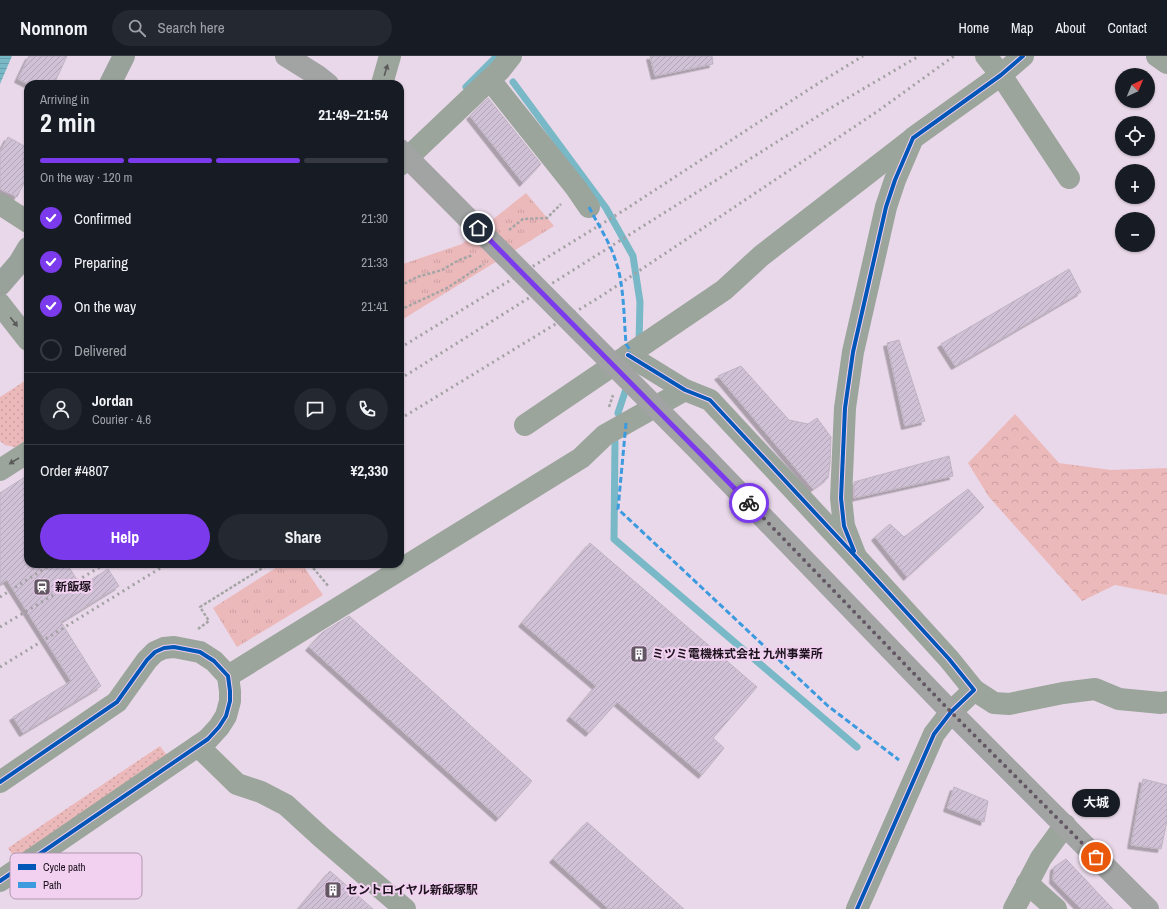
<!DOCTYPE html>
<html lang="en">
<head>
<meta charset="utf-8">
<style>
  :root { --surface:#171b24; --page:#242831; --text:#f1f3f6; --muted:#9ea1a6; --line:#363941; --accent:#7c3aed }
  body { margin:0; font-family:"Archivo Narrow","Noto Sans JP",sans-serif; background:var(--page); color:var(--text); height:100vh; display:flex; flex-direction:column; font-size:15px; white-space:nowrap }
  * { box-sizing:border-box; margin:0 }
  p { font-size:13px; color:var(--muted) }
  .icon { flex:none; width:22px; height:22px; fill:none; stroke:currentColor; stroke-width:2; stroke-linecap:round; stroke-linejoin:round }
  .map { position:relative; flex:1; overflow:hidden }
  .drawer { position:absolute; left:24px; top:24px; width:380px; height:488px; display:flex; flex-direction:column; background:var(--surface); border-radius:12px; box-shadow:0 1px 3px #0004 }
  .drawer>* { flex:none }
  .needle { width:26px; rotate:44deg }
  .tools { position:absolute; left:1115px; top:12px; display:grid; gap:8px }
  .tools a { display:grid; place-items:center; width:40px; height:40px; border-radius:50%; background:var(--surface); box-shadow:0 1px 3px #0004; font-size:20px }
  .pin { position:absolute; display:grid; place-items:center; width:34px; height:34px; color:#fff; margin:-17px; border:2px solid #fff; border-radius:50%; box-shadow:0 1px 4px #0007 }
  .courier { position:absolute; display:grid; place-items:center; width:40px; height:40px; margin:-20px; border:3px solid #7c3aed; border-radius:50%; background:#fff; color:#222; box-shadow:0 1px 5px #0007 }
  .bubble { position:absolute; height:28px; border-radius:14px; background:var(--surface); box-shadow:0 1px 3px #0004; font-size:13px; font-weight:700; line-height:28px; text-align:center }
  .head em { font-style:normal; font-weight:700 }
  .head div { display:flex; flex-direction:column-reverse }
  .head { display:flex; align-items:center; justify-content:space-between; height:68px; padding:0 16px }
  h1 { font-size:26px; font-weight:700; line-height:30px }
  .bar { display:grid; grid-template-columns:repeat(4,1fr); gap:6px 4px; align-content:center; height:48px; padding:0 16px }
  .bar i { height:5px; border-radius:3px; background:var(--line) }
  .bar .on { background:var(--accent) }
  .bar p { grid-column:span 4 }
  .line { display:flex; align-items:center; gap:10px; padding:0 16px; border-top:1px solid var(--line) }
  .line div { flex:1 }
  .round { display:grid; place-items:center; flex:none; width:42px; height:42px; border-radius:21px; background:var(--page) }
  ol { padding:0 16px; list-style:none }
  li { display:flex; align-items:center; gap:12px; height:44px }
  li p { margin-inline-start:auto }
  li .icon { padding:4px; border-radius:50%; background:var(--accent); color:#fff; stroke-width:4 }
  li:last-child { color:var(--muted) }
  li i { width:22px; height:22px; border:2px solid var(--line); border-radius:50% }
  .cta { display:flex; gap:8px; margin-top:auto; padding:8px 16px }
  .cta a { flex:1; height:46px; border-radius:24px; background:var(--accent); color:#fff; font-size:16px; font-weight:700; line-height:46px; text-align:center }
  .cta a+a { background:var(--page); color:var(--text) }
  header { display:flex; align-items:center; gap:24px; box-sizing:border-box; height:56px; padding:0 20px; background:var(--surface); border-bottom:1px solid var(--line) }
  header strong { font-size:19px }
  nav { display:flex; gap:22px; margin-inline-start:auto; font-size:14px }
  .search { width:280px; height:36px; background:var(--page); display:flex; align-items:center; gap:10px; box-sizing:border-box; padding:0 14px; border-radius:22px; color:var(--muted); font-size:15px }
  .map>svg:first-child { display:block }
  .grass { fill:url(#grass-dots) }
  .forest { fill:url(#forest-crowns) }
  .park { fill:url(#park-tufts) }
  .water { fill:url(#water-rules) }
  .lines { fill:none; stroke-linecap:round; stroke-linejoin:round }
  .stream { stroke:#79b8c6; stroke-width:7 }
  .building { fill:url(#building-hatch); stroke:#bfb4c2; filter:url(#shadow) }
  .path { stroke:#a5a5a6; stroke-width:2.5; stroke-dasharray:3 2; stroke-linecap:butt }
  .minor { stroke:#9ba59c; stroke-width:22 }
  .tertiary { stroke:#9ba59c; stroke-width:22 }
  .secondary { stroke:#98a29b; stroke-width:22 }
  .trunk { stroke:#a2a4a4; stroke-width:22 }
  .rail { stroke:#a3a1a4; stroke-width:3; stroke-dasharray:2 4; stroke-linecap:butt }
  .trunk-bridge { stroke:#a2a4a4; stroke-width:22 }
  .quiet { stroke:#3c9adf; stroke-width:3; stroke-dasharray:6 3; stroke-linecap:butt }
  .cycleway-casing { stroke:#f1d0f0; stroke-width:6 }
  .cycleway { stroke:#0057b8; stroke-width:4 }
  .oneway { fill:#5c5b5c }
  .done { stroke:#645764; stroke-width:4; stroke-dasharray:0 7.2 }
  .route { stroke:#7c3aed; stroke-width:5 }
  .labels { text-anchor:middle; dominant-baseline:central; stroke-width:4; stroke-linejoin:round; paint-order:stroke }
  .poi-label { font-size:12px; font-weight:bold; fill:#1c111c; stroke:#f1d0f0; text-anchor:start }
  .key { fill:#f1d0f0; stroke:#b197b0; stroke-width:1 }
  .key-label { font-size:11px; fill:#1c111c }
</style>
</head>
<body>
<header>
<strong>Nomnom</strong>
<div class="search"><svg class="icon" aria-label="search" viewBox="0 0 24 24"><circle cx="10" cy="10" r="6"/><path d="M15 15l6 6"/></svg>Search here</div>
<nav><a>Home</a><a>Map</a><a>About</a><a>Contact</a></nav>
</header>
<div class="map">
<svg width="1167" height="853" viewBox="0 0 1167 853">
  <defs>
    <pattern id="grass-dots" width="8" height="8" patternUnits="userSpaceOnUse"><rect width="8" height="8" fill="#ecb9bb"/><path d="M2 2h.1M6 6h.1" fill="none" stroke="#ca9ea0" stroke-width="1.8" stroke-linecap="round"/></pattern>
    <pattern id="forest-crowns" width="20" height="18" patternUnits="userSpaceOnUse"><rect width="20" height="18" fill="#ecb9bb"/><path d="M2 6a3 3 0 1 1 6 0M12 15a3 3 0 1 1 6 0" fill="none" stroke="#ca9ea0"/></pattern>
    <pattern id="park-tufts" width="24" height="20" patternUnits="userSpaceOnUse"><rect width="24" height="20" fill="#ecb9bb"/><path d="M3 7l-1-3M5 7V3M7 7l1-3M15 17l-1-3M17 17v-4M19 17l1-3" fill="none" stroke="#ca9ea0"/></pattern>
    <pattern id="water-rules" width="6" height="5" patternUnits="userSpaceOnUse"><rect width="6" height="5" fill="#79b8c6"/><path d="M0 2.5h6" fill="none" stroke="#689daa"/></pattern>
    <pattern id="building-hatch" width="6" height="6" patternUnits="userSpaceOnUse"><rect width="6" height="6" fill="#d0c1d7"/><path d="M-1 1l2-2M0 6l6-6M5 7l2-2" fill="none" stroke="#b2a5b8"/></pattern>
    <filter id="shadow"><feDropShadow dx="-3.5" dy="3.5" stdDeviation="0" flood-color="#0004"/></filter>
  </defs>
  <rect width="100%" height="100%" fill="#e9d8e9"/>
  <g class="grass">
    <polygon points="28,323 28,387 19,392 5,389 0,385 0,341"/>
    <polygon points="160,690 169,702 16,804 8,792"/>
  </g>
  <polygon class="forest" points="1015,358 1059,407 1111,414 1167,412 1167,539 1115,529 1082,545 989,441 968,407"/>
  <g class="park">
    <polygon points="526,137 554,170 400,265 400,209 462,188"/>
    <polygon points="282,508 302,508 323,539 237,591 213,552"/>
  </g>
  <polygon class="water" points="0,0 12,0 0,28"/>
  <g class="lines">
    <g class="stream">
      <polyline points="513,26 606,152 633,200 640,246 639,286"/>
      <polyline points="466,31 497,0"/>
      <polyline points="618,357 628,327"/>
      <polyline points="615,386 614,483 857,691"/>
    </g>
  </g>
  <g class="building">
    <polygon points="29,0 67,0 54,28 28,28 18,23"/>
    <polygon points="650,0 712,0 713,8 655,20"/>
    <polygon points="488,42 541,108 523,127 470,60"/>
    <polygon points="8,81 28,92 28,119 17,141 0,133 0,96"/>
    <polygon points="1069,213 1081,236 955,310 941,288"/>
    <polygon points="899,284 925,365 905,370 887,287"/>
    <polygon points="741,310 789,364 808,368 817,362 831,381 830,408 828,422 813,433 718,320"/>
    <polygon points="949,400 953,420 854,442 854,426"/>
    <polygon points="28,419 28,508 67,508 81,530 108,513 119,530 61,566 101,630 23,677 13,661 71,625 7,524 0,528 0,437"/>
    <polygon points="968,433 984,451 907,521 875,481 890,468 904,481"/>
    <polygon points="590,487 757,631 713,682 724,692 702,719 617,646 589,677 570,661 596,630 522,567"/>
    <polygon points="349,560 532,725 499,762 309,591 323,576"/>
    <polygon points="1143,723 1167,729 1167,765 1161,793 1131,789"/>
    <polygon points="954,731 988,745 984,766 947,752"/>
    <polygon points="587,766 684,853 609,853 553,803"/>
    <polygon points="1066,803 1113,853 1081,853 1053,824 1054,811"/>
    <polygon points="330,815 373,853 298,853"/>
  </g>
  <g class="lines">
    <g class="path">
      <polyline points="509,174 523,163 547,162 561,148"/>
      <polyline points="400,230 417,221 442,214 459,204 473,199"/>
      <polyline points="400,254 447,232 484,208"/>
      <polyline points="609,351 613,339"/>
      <polyline points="310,508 329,531"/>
      <polyline points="198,573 209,565 200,551 269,508"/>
    </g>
    <g class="minor">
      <polyline points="986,0 1001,19 1069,122"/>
      <polyline points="1157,0 1167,7"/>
      <polyline points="490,24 576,132 589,151"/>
      <polyline points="382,28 390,0"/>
      <polyline points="400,109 500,14 511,0"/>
      <polyline points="0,148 28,166"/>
      <polyline points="0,248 28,284"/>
      <polyline points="628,299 685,334 710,344 856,501 949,603 974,634 951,656"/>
      <polyline points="525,369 724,234 761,200 911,84"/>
      <polyline points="0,414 28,396"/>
      <polyline points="856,501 844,470 841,442 845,352 853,296 886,151 895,124 913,82 1001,19 1023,0"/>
      <polyline points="228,620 581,402 605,379 685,334"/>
      <polyline points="974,634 994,647 1009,648 1063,637 1095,633 1119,643 1161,647 1167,646"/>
      <polyline points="198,690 237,728 261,736 286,749 321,781 405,853"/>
      <polyline points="0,726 117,646 147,604 155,596 164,592 174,591 200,596 214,605 228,620 230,635 230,645 226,660 219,671 208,683 0,825"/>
      <polyline points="1027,827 1056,853"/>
      <polyline points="1014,853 1041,802 1065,769"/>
    </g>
    <polyline class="tertiary" points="857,853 934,678 951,656"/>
    <g class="secondary">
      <polyline points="110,28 124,0"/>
      <polyline points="0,229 19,207 28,192"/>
    </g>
    <g class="trunk">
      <polyline points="286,0 318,20 328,28"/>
      <polyline points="700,396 951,656 1148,853"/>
    </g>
    <g class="rail">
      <polyline points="400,292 626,153 814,30 863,0"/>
      <polyline points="400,323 834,50 919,0"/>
      <polyline points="400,363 603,239 878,55 954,0"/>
      <polyline points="0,541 52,508"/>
      <polyline points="0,571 105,508"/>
      <polyline points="0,611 167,508"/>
    </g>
    <polyline class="trunk-bridge" points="400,94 700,396"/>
    <g class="quiet">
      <path d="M589,151C598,169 610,186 616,206C624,228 624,264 626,288L630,294L628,299"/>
      <polyline points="626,367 618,453 828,650 899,704"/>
    </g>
    <g class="cycleway-casing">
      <g id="cycleway">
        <polyline points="628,299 685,334 710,344 856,501 949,603 974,634 951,656 934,678 857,853"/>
        <polyline points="854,495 844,470 841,442 845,352 853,296 886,151 895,124 913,82 1001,19 1023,0"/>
        <polyline points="0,726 117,646 147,604 155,596 164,592 174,591 200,596 214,605 228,620 230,635 230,645 226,660 219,671 208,683 0,825"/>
      </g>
    </g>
    <use href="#cycleway" class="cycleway"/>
  </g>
  <defs><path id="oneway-solid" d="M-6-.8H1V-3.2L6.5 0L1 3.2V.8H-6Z"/></defs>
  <g class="oneway">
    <use href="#oneway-solid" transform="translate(386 14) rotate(-73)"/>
    <use href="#oneway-solid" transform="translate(14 266) rotate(52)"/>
    <use href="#oneway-solid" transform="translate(14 405) rotate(148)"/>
  </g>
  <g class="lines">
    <polyline class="done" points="749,447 951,656 1096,801"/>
    <polyline class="route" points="478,172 749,447"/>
  </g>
  <defs>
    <g id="station-square" transform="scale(0.9)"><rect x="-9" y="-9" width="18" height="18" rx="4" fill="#645764" stroke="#f1d0f0"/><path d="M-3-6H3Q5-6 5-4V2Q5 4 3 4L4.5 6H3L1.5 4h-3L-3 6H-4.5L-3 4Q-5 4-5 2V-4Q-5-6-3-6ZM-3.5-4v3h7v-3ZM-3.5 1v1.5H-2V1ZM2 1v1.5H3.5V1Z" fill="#fff"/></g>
    <g id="building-square" transform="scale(0.9)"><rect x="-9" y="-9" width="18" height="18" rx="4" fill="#645764" stroke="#f1d0f0"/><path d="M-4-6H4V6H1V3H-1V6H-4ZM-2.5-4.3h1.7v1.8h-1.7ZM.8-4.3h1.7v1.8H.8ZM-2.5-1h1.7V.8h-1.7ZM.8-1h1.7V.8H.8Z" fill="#fff"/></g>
  </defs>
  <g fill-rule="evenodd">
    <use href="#station-square" x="42" y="531"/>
    <use href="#building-square" x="639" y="598"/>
    <use href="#building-square" x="333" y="834"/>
  </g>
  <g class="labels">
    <g class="poi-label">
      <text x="55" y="531">新飯塚</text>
      <text x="652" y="598">ミツミ電機株式会社 九州事業所</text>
      <text x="346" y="834">セントロイヤル新飯塚駅</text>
    </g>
  </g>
  <rect x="10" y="797" width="132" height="46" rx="6" class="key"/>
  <rect x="18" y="808" width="18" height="6" fill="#0057b8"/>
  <rect x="18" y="826" width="18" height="6" fill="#3c9adf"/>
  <g class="key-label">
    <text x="43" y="815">Cycle path</text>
    <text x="43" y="833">Path</text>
  </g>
</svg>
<div class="tools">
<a><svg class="needle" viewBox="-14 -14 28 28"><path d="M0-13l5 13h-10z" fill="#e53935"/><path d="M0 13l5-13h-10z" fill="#9ea1a6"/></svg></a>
<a><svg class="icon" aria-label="locate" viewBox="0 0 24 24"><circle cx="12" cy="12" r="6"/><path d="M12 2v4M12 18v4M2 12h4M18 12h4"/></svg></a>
<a>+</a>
<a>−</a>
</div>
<div class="pin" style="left:1096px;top:801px;background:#ea580c"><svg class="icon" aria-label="bag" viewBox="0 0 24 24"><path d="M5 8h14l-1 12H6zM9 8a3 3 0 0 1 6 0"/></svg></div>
<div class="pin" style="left:478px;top:172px;background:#1f2937"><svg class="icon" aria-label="home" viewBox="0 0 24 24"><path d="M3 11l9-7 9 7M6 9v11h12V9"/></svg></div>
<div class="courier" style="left:749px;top:447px"><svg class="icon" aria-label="bike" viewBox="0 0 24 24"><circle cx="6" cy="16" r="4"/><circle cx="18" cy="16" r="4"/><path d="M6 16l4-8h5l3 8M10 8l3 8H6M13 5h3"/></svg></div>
<div class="bubble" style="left:1072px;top:733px;width:48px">大城</div>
<section class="drawer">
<div class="head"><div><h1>2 min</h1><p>Arriving in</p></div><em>21:49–21:54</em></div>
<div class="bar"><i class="on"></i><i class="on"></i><i class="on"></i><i></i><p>On the way · 120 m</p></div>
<ol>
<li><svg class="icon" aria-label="check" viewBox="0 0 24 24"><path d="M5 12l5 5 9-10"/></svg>Confirmed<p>21:30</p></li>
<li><svg class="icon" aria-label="check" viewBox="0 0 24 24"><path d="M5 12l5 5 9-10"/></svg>Preparing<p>21:33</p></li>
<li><svg class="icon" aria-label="check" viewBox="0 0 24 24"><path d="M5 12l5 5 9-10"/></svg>On the way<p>21:41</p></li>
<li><i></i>Delivered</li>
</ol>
<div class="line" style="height:72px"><a class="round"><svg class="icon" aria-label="person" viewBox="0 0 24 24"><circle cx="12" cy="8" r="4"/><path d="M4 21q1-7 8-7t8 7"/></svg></a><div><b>Jordan</b><p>Courier · 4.6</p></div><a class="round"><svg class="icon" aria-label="chat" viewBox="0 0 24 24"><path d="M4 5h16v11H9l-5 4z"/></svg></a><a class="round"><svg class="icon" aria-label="phone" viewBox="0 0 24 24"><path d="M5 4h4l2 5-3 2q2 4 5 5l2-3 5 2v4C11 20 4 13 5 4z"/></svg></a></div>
<div class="line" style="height:52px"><div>Order #4807</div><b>¥2,330</b></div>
<div class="cta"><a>Help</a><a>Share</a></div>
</section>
</div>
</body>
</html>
